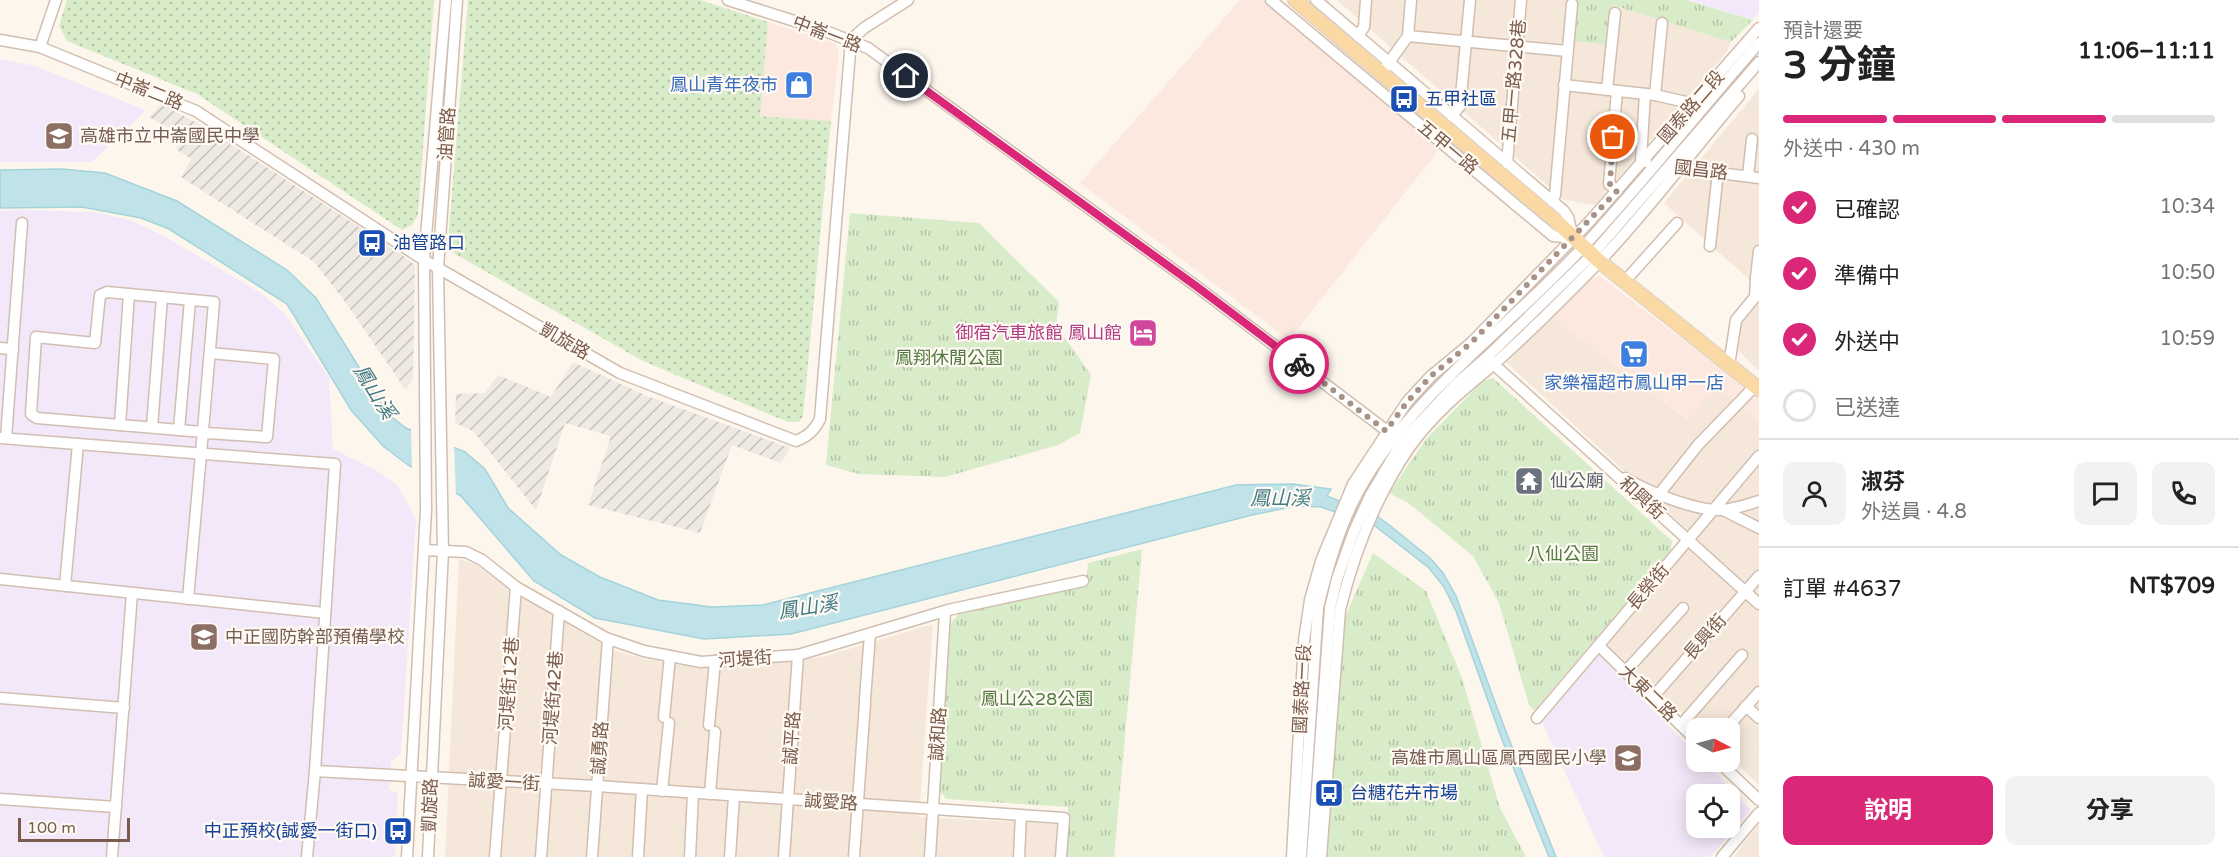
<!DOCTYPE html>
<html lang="zh-TW">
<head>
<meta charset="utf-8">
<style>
  :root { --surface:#fff; --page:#f2f2f2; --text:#222; --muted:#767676; --line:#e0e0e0; --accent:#db2777 }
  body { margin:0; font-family:"Varela Round","Noto Sans TC",sans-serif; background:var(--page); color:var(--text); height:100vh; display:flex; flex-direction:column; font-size:22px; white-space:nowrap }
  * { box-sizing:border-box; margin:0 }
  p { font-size:20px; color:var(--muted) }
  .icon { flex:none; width:33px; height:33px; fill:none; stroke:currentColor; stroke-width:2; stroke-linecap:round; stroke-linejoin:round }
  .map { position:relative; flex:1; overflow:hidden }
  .side { display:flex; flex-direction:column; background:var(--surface); width:480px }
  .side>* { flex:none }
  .needle { width:39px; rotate:96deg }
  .tools { position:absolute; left:1686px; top:718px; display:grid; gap:12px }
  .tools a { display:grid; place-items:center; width:54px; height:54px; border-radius:12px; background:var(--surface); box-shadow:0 3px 15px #0003; font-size:30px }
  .scale { position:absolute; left:18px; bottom:15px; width:112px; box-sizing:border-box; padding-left:6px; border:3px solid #7a5c4d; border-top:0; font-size:16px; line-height:21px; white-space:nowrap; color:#7a5c4d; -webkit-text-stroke:4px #fffaf3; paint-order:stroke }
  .pin { position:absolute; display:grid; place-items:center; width:51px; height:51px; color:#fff; margin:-26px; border:3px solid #fff; border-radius:50%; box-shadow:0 2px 6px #0007 }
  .courier { position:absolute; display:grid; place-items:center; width:60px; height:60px; margin:-30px; border:4px solid #db2777; border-radius:50%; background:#fff; color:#222; box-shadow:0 2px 8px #0007 }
  .overview em { font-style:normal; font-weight:700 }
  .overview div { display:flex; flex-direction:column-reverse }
  .overview { display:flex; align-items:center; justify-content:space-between; height:102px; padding:0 24px }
  h1 { font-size:39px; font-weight:700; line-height:45px }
  .bar { display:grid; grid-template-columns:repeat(4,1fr); gap:9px 6px; align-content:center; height:72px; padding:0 24px }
  .bar i { height:8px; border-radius:4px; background:var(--line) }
  .bar .selected { background:var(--accent) }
  .bar p { grid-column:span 4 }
  .line { display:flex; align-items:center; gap:15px; padding:0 24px; border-top:2px solid var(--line) }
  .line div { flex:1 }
  .round { display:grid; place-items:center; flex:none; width:63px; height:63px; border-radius:12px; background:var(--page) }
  ol { padding:0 24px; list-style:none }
  li { display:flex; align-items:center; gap:18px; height:66px }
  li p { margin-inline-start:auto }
  li .icon { padding:6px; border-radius:50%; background:var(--accent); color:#fff; stroke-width:4 }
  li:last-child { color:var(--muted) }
  li i { width:33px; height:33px; border:3px solid var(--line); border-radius:50% }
  .primary-button { display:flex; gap:12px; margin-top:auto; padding:12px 24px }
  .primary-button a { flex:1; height:69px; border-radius:12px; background:var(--accent); color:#fff; font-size:24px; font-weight:700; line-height:69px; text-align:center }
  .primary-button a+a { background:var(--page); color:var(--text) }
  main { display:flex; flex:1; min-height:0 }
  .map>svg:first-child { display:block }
  .residential { fill:#f5e8da }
  .commercial { fill:#fde8e0 }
  .industrial { fill:url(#industrial-furrows) }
  .education { fill:#f3e8fa; fill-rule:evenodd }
  .grass { fill:url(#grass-dots) }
  .park { fill:url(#park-tufts) }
  .water { fill:#bfe3e8; stroke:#a5d3da; stroke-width:1.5 }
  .pier { fill:#fdf6ec }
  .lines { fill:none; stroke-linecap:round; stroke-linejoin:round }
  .minor-casing { stroke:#d1beb0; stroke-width:13 }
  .major-casing { stroke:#dad1cd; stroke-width:16 }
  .minor { stroke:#fff; stroke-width:10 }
  .major { stroke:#fbd9a5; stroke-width:14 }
  .done { stroke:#a89285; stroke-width:6; stroke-dasharray:0 10.8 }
  .route { stroke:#db2777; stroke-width:8 }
  .labels { text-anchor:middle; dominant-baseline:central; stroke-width:4.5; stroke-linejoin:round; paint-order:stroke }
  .street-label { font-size:18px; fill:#7a5c4d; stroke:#fffaf3 }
  .shop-label { font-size:18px; fill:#366cbe; stroke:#fffaf3; text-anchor:end }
  .transit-label { font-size:18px; fill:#164399; stroke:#fffaf3; text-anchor:start }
  .education-label { font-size:18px; fill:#785e54; stroke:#fffaf3; text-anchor:start }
  .hotel-label { font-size:18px; fill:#b23c85; stroke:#fffaf3; text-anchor:end }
  .park-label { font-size:18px; fill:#537a41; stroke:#fffaf3 }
  .worship-label { font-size:18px; fill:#5b616d; stroke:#fffaf3; text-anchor:start }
  .water-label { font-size:20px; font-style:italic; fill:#437c86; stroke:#fffaf3 }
</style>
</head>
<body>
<main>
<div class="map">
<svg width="1759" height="857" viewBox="0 0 1759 857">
  <defs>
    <pattern id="industrial-furrows" width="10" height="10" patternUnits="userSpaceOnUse" patternTransform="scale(1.5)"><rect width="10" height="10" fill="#efe9e4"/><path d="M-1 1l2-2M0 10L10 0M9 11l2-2" fill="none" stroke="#c7c0bb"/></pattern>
    <pattern id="grass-dots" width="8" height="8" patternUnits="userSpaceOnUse" patternTransform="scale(1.5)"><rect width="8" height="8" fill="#d8ecc9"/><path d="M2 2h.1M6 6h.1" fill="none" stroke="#b4c2a5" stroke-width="1.8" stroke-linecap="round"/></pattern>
    <pattern id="park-tufts" width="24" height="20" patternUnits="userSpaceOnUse" patternTransform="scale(1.5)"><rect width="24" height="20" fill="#d8ecc9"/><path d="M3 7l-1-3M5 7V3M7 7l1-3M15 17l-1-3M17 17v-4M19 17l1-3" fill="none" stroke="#b4c2a5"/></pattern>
  </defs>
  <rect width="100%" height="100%" fill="#fdf6ec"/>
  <g class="residential">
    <polygon points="1337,0 1576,0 1572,41 1613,5 1731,42 1726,53 1595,205 1564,200"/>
    <polygon points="1759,89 1759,274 1752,282 1664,203"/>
    <polygon points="1759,295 1759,371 1738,350 1741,321"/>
    <polygon points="1553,318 1687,419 1718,387 1759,421 1759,785 1730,758 1730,729 1698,729 1608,645 1688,530 1505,361"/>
    <polygon points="459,559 477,565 512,592 612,650 646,659 696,668 822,657 933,624 919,817 1057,824 1055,857 445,857"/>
    <polygon points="1759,823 1759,857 1734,857"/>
  </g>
  <g class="commercial">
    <polygon points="1240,0 1263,0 1441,147 1289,340 1080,183"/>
    <polygon points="768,22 836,44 839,54 831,121 759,116"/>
    <polygon points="1600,276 1759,398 1759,421 1718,387 1688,419 1553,318 1591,279"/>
  </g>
  <g class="industrial">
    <polygon points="161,104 203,126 401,254 415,265 413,380 405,389 346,303 314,262 181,177 191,159 176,149 185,137 149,117"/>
    <polygon points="573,362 647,396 790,448 781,463 732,445 700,533 588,505 611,436 565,423 536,510 473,431 455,423 456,394 485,393 498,375 551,397"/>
  </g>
  <g class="education">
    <polygon points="1689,0 1759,0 1759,12 1753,20"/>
    <polygon points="0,59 35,66 146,110 92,162 0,162"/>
    <polygon points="24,210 94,212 130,220 164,236 261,293 284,313 329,377 333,449 374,469 397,485 416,519 401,754 391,762 389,790 398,793 395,857 0,857 0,211"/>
    <path d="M1599,655L1696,754V762H1705L1751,810L1710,857H1604L1542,722ZM1696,795H1730V828H1696Z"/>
  </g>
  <g class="grass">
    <polygon points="67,0 434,0 418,215 412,225 402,230 197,94 67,41 59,26"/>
    <polygon points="468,0 700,0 768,22 760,116 831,121 803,416 799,422 788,422 643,361 455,254 448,240"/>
  </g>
  <g class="park">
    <polygon points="1576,0 1686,0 1753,20 1731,42 1613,5 1609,45 1572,41"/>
    <polygon points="850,213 979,223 1059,302 1056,325 1091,375 1080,433 1058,445 945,477 859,474 826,465"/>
    <polygon points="1493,378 1672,541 1671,550 1534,711 1529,705 1499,603 1473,556 1407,502 1389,493 1426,439 1483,381"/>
    <polygon points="1142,549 1114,857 1065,857 1068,807 946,799 939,790 951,623 961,611 1086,583 1088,563"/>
    <polygon points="1373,553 1426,591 1462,678 1500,808 1526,857 1326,857 1345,617"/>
  </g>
  <polygon class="water" points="62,169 105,173 177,201 287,270 316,298 388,414 406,428 465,452 485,469 508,508 561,555 600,577 658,600 712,607 763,605 1236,485 1293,484 1331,489 1327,496 1378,517 1388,524 1430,558 1443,573 1456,596 1505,729 1556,857 1549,857 1501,737 1456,611 1444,587 1429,568 1375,526 1321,507 1296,506 1252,515 791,634 704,639 595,618 534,581 461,496 408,465 383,446 351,410 287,304 169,229 141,218 82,207 0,208 0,170"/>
  <polygon class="pier" points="411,426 454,444 456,496 412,471"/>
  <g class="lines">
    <g class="minor-casing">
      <g id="minor">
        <polyline points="728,0 823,30 868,48 1196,286 1391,434"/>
        <polyline points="1271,0 1553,236 1573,238"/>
        <polyline points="1316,0 1564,211 1568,217 1573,238"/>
        <polyline points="1358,36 1364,27 1366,0"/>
        <polyline points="1408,36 1567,51"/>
        <path d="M0,40L40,47L196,111L424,260L620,373L796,441C808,436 814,431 820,419L851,40L864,28L908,0"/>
        <polyline points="40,47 56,0"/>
        <polyline points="1385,68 1408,36 1411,0"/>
        <polyline points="1564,85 1655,95 1699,105"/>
        <polyline points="1607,90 1615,13"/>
        <polyline points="1645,94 1641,159 1646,162"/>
        <polyline points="1655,95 1662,23"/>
        <polyline points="1452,116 1460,106 1470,0"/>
        <polyline points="1507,163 1521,0"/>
        <polyline points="1673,167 1759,178"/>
        <polyline points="1748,176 1752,139"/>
        <polyline points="1617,191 1609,184 1617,91"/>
        <polyline points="1552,201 1555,195 1572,4"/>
        <polyline points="1710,246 1718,172"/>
        <polyline points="1759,251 1756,278 1759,278"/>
        <polyline points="1625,281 1677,223"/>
        <polyline points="0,348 13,349"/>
        <polyline points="1490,361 1759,604"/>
        <polyline points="1729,365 1736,320 1755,297 1756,278"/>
        <polyline points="120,425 129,294"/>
        <polyline points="152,427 162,297"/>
        <polyline points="179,430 190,300"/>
        <polyline points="0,438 335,464 315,771 307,857"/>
        <polyline points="6,438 22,223"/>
        <path d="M1625,478C1649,492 1695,511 1722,510C1735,509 1747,505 1759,501"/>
        <polyline points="1660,493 1698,445 1755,386"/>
        <polyline points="1723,510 1759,528"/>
        <polyline points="424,550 466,552 482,560 516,587 606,638 644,651 701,662 798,655 948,610 1083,581"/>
        <polyline points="0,579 325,613"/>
        <polyline points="65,586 78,444"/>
        <polyline points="188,599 201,454 214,302 107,292 100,295 95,343 36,337 31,414 37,418 203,432 207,433 267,437 274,359 210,353"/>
        <polyline points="1599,646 1696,740"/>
        <polyline points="1625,672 1683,608"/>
        <polyline points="0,698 124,708"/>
        <polyline points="1652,698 1759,576"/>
        <polyline points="865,699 870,634"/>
        <polyline points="1746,706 1759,718"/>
        <polyline points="664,717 670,656"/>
        <polyline points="1537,718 1759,456"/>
        <polyline points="709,725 715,661"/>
        <polyline points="1681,725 1742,655"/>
        <polyline points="1726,729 1759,692"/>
        <polyline points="1719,762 1759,800"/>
        <polyline points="315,771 597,786 1064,818 1061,857"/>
        <polyline points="662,791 669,723"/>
        <polyline points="710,794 715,732"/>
        <polyline points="0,799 116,807"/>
        <polyline points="112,857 132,593"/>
        <polyline points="407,857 426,510 424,260 446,0"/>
        <polyline points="428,857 443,551 438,268 457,0"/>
        <polyline points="495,857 516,587"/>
        <polyline points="541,857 559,611"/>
        <polyline points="592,857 608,639"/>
        <polyline points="638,857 642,789"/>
        <polyline points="690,857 693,793"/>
        <polyline points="730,857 734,796"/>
        <polyline points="784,857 798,655"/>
        <polyline points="854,857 865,703"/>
        <polyline points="930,857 945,612"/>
        <polyline points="1019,857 1021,815"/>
        <polyline points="1292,857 1304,641 1310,600 1321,561 1353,484 1407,402 1431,376 1471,343 1590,221 1759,28"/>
        <path d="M1301,857L1318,608C1327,569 1339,527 1358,492C1413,392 1509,328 1584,246C1645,180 1700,110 1759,43"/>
        <polyline points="1312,857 1330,608 1337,579 1354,531 1370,496 1402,442 1457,383 1487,357 1592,255 1759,62"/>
        <path d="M1321,857L1340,610C1354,552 1375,498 1409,448C1432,415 1463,390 1493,365C1529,333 1564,298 1598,263C1648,211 1692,151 1739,96"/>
        <polyline points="1722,857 1759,813"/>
      </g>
    </g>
    <g class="major-casing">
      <polyline id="major" points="1295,0 1556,221 1599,261 1759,389"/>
    </g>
    <use href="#minor" class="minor"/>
    <use href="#major" class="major"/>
  </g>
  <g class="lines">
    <polyline class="done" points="1299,364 1386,431 1407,402 1431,376 1471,343 1617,191 1610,184 1613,137"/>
    <polyline class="route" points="906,76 1196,286 1299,364"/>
  </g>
  <defs>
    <g id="shop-square" transform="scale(1.5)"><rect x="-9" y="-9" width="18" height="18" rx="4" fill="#3f7fe0" stroke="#fffaf3"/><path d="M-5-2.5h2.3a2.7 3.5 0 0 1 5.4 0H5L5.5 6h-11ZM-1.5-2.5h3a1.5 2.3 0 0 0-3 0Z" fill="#fff"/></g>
    <g id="bus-square" transform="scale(1.5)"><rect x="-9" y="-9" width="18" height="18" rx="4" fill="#1a4fb4" stroke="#fffaf3"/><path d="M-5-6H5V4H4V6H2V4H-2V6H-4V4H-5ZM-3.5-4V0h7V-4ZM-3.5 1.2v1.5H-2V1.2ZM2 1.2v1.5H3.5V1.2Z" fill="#fff"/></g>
    <g id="school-square" transform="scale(1.5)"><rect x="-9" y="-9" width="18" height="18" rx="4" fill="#8d6e63" stroke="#fffaf3"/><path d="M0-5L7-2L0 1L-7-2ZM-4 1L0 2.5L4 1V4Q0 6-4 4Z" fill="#fff"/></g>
    <g id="hotel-square" transform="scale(1.5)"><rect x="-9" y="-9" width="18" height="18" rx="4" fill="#d1479c" stroke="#fffaf3"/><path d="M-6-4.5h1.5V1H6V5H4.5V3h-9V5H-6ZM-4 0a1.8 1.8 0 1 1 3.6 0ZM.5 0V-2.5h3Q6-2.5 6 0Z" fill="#fff"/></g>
    <g id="supermarket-square" transform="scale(1.5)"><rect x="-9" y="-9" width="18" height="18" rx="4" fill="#3f7fe0" stroke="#fffaf3"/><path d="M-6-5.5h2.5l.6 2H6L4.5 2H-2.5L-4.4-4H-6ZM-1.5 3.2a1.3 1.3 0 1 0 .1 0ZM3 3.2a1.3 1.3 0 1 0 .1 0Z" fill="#fff"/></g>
    <g id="temple-square" transform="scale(1.5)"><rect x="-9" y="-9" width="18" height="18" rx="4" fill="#6b7280" stroke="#fffaf3"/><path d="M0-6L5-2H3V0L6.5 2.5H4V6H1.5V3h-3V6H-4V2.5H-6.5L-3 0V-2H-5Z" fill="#fff"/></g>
  </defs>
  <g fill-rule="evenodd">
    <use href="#shop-square" x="799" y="85"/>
    <use href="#bus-square" x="1404" y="99"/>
    <use href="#school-square" x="59" y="136"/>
    <use href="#bus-square" x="372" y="243"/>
    <use href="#hotel-square" x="1143" y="333"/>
    <use href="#supermarket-square" x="1634" y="354"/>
    <use href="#temple-square" x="1529" y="481"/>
    <use href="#school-square" x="204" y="637"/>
    <use href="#school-square" x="1628" y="758"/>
    <use href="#bus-square" x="1329" y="793"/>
    <use href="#bus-square" x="398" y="831"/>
  </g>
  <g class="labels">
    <g class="street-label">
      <text transform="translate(827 34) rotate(21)">中崙一路</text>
      <text transform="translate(1514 81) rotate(-85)">五甲一路328巷</text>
      <text transform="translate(149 91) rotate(22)">中崙二路</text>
      <text transform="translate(1691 107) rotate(-49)">國泰路二段</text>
      <text transform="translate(447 134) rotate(-86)">油管路</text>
      <text transform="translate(1448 147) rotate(40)">五甲一路</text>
      <text transform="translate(1701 170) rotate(7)">國昌路</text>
      <text transform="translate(565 341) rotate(30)">凱旋路</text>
      <text transform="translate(1642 498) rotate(42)">和興街</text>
      <text transform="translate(1648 587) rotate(-50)">長榮街</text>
      <text transform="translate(1705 637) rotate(-49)">長興街</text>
      <text transform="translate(745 659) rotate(-4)">河堤街</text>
      <text transform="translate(509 684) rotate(-86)">河堤街12巷</text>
      <text transform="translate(1302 689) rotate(-87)">國泰路一段</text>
      <text transform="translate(1648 693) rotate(44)">大東二路</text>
      <text transform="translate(553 698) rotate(-86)">河堤街42巷</text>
      <text transform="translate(938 734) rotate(-86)">誠和路</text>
      <text transform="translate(792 738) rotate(-86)">誠平路</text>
      <text transform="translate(600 748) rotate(-86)">誠勇路</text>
      <text transform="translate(504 782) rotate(3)">誠愛一街</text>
      <text transform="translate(831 802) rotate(4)">誠愛路</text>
      <text transform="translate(430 805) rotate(-88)">凱旋路</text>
    </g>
    <g class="shop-label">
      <text x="778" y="85">鳳山青年夜市</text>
      <text x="1634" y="383" text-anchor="middle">家樂福超市鳳山甲一店</text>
    </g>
    <g class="transit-label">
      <text x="1425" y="99">五甲社區</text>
      <text x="393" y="243">油管路口</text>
      <text x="1350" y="793">台糖花卉市場</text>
      <text x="377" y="831" text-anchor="end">中正預校(誠愛一街口)</text>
    </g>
    <g class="education-label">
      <text x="80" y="136">高雄市立中崙國民中學</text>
      <text x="225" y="637">中正國防幹部預備學校</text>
      <text x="1607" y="758" text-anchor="end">高雄市鳳山區鳳西國民小學</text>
    </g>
    <g class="hotel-label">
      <text x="1122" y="333">御宿汽車旅館 鳳山館</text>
    </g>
    <g class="park-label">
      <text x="949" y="358">鳳翔休閒公園</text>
      <text x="1563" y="554">八仙公園</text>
      <text x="1037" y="699">鳳山公28公園</text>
    </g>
    <g class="worship-label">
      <text x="1550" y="481">仙公廟</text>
    </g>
    <g class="water-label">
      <text transform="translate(374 392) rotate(58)">鳳山溪</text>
      <text x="1280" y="499">鳳山溪</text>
      <text transform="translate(808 608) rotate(-9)">鳳山溪</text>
    </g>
  </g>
</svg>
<div class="tools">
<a><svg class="needle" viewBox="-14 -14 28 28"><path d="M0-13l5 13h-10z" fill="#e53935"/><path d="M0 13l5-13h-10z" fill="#767676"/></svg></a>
<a><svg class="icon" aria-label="locate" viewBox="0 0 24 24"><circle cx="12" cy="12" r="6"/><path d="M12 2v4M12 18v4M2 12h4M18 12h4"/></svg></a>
</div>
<div class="scale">100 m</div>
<div class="pin" style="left:1613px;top:137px;background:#ea580c"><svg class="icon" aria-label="bag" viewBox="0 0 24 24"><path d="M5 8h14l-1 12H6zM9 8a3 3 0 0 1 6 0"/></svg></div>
<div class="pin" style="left:906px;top:76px;background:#1f2937"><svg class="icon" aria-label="home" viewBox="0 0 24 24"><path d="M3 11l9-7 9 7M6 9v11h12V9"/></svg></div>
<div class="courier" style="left:1299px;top:364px"><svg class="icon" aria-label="bike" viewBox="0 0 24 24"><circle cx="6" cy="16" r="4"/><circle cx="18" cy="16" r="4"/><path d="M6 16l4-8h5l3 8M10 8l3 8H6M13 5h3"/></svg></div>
</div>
<section class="side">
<div class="overview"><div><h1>3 分鐘</h1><p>預計還要</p></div><em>11:06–11:11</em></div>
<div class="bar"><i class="selected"></i><i class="selected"></i><i class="selected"></i><i></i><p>外送中 · 430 m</p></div>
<ol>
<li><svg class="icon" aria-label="check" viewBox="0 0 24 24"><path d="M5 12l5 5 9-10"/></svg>已確認<p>10:34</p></li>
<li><svg class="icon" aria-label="check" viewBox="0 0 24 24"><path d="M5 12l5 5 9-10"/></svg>準備中<p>10:50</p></li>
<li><svg class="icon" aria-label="check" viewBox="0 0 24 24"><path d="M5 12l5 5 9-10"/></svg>外送中<p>10:59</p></li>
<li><i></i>已送達</li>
</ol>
<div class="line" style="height:108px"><a class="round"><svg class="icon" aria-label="person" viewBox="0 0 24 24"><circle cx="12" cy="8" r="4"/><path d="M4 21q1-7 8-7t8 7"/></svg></a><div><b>淑芬</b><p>外送員 · 4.8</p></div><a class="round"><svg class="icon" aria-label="chat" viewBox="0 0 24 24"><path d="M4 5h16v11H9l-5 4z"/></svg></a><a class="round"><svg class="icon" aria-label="phone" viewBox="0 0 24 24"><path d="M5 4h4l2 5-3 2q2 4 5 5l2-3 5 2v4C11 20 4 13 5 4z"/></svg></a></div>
<div class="line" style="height:78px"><div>訂單 #4637</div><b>NT$709</b></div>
<div class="primary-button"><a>說明</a><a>分享</a></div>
</section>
</main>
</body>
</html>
